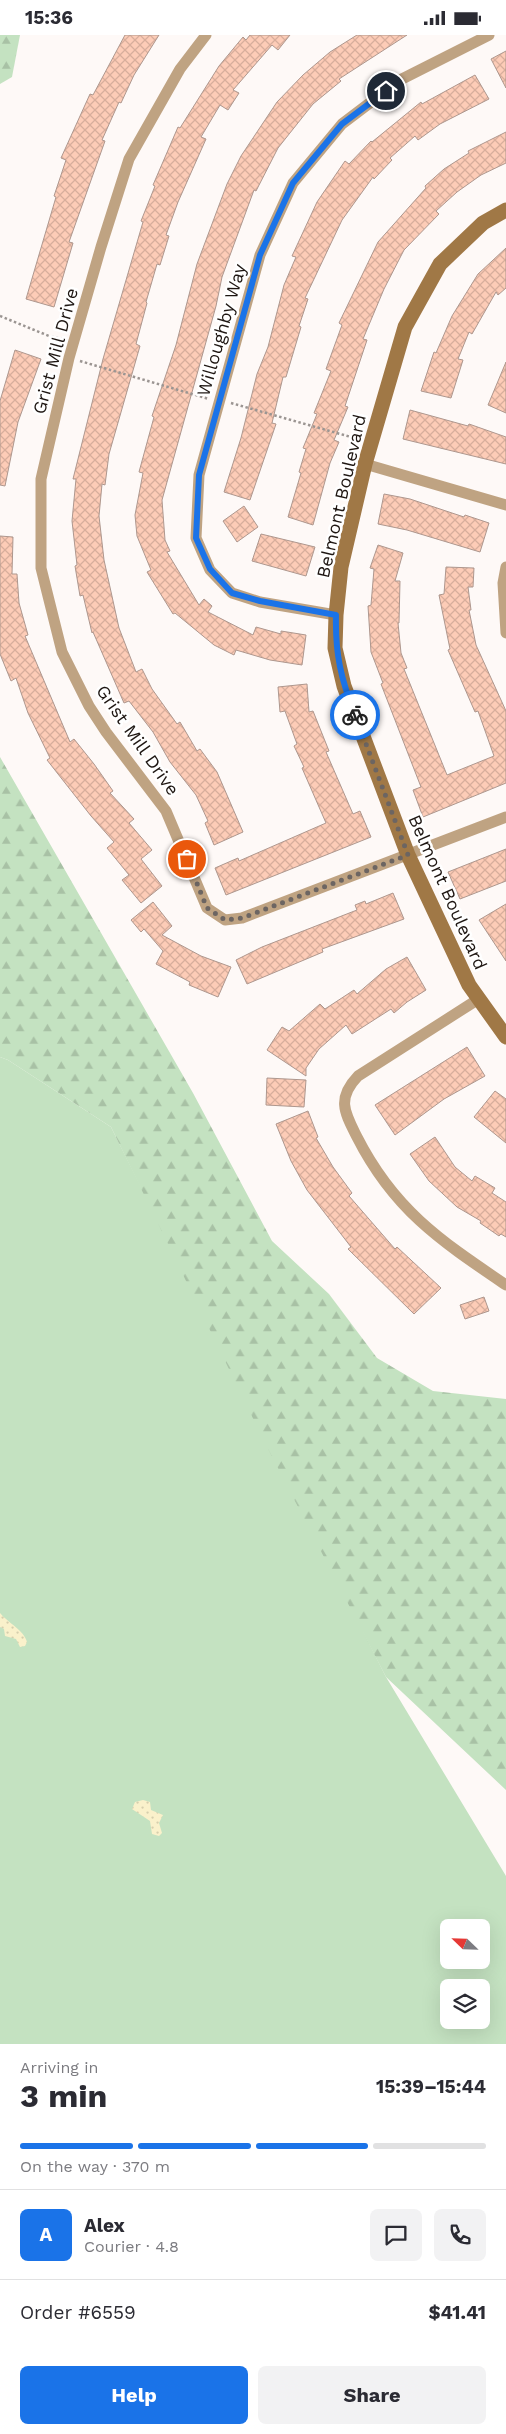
<!DOCTYPE html>
<html lang="en">
<head>
<meta charset="utf-8">
<style>
  :root { --surface:#fff; --page:#f2f2f3; --text:#2b2b33; --muted:#7c7c81; --line:#e1e1e2; --accent:#1a73e8 }
  body { margin:0; font-family:"Work Sans",sans-serif; background:var(--page); color:var(--text); height:100vh; display:flex; flex-direction:column; font-size:19px; white-space:nowrap }
  * { box-sizing:border-box; margin:0 }
  p { font-size:16px; color:var(--muted) }
  .icon { flex:none; width:28px; height:28px; fill:none; stroke:currentColor; stroke-width:2; stroke-linecap:round; stroke-linejoin:round }
  .map { position:relative; height:2009px; overflow:hidden }
  .details { display:flex; flex-direction:column; background:var(--surface); flex:1 }
  .details>* { flex:none }
  .needle { width:32px; rotate:293deg }
  .fabs { position:absolute; left:440px; top:1884px; display:grid; gap:10px }
  .fabs a { display:grid; place-items:center; width:50px; height:50px; border-radius:8px; background:var(--surface); box-shadow:0 5px 20px #0002; font-size:25px }
  .pin { position:absolute; display:grid; place-items:center; width:42px; height:42px; color:#fff; margin:-21px; border:2px solid #fff; border-radius:50%; box-shadow:0 1px 5px #0007 }
  .courier { position:absolute; display:grid; place-items:center; width:50px; height:50px; margin:-25px; border:4px solid #1a73e8; border-radius:50%; background:#fff; color:#222; box-shadow:0 1px 6px #0007 }
  .overview em { font-style:normal; font-weight:700 }
  .overview div { display:flex; flex-direction:column-reverse }
  .overview { display:flex; align-items:center; justify-content:space-between; height:85px; padding:0 20px }
  h1 { font-size:32px; font-weight:700; line-height:38px }
  .bar { display:grid; grid-template-columns:repeat(4,1fr); gap:8px 5px; align-content:center; height:60px; padding:0 20px }
  .bar i { height:6px; border-radius:4px; background:var(--line) }
  .bar .on { background:var(--accent) }
  .bar p { grid-column:span 4 }
  .line { display:flex; align-items:center; gap:12px; padding:0 20px; border-top:1px solid var(--line) }
  .line div { flex:1 }
  .round { display:grid; place-items:center; flex:none; width:52px; height:52px; border-radius:8px; background:var(--page) }
  .primary-button { display:flex; gap:10px; margin-top:auto; padding:10px 20px }
  .primary-button a { flex:1; height:58px; border-radius:8px; background:var(--accent); color:#fff; font-size:20px; font-weight:700; line-height:58px; text-align:center }
  .primary-button a+a { background:var(--page); color:var(--text) }
  .status { display:flex; justify-content:space-between; align-items:center; height:35px; padding:0 25px; background:var(--surface); direction:ltr }
  .status svg { height:14px; fill:currentColor }
  .map>svg:first-child { display:block }
  .green { fill:#c4e2c1; fill-rule:evenodd }
  .forest { fill:url(#forest-firs) }
  .sand { fill:url(#sand-dots) }
  .building { fill:url(#building-cross-hatch); stroke:#ae978e }
  .lines { fill:none; stroke-linecap:round; stroke-linejoin:round }
  .path { stroke:#9b9592; stroke-width:2.5; stroke-dasharray:2.5 2.5; stroke-linecap:butt }
  .street { stroke:#bfa382; stroke-width:11 }
  .secondary { stroke:#a07846; stroke-width:15 }
  .done { stroke:#6c6562; stroke-width:5; stroke-dasharray:0 9 }
  .route { stroke:#1a73e8; stroke-width:6 }
  .labels { text-anchor:middle; dominant-baseline:central; stroke-width:5; stroke-linejoin:round; paint-order:stroke }
  .street-label { font-size:18px; fill:#1e1612; stroke:#fff }
</style>
</head>
<body>
<div class="status"><b>15:36</b><svg viewBox="0 0 49 12"><path d="M0 12V9h3v3zM5 12V6h3v6zM10 12V3h3v9zM15 12V0h3v12zM26 1h20v11H26zM47 4h2v5h-2z"/></svg></div>
<div class="map">
<svg width="506" height="2009" viewBox="0 0 506 2009">
  <defs>
    <pattern id="forest-firs" width="22" height="20" patternUnits="userSpaceOnUse" patternTransform="scale(1.25)"><rect width="22" height="20" fill="#c4e2c1"/><path d="M5 1l3.5 6h-7zM16 11l3.5 6h-7z" fill="#a8c1a5"/></pattern>
    <pattern id="sand-dots" width="8" height="8" patternUnits="userSpaceOnUse" patternTransform="scale(1.25)"><rect width="8" height="8" fill="#faf1cb"/><path d="M2 2h.1M6 6h.1" fill="none" stroke="#d6cead" stroke-width="1.8" stroke-linecap="round"/></pattern>
    <pattern id="building-cross-hatch" width="8" height="8" patternUnits="userSpaceOnUse" patternTransform="scale(1.25)"><rect width="8" height="8" fill="#fdccb7"/><path d="M0 0l8 8M0 8l8-8" fill="none" stroke="#d8ae9c"/></pattern>
  </defs>
  <rect width="100%" height="100%" fill="#fef9f7"/>
  <path class="green" d="M0,1022L8,1025L111,1092L386,1642L506,1841V2009H0ZM449,1892H481V1925H449ZM449,1952H481V1985H449Z"/>
  <g class="forest">
    <polygon points="0,0 20,0 12,42 0,49"/>
    <polygon points="0,722 193,1058 272,1206 329,1259 377,1323 433,1356 506,1364 506,1755 386,1642 265,1408 111,1092 8,1025 0,1022"/>
  </g>
  <g class="sand">
    <path d="M0,1578C8,1588 24,1595 27,1607L25,1611L20,1612L16,1604L5,1601L4,1594L0,1592Z"/>
    <polygon points="143,1765 150,1767 151,1775 163,1780 159,1788 162,1798 159,1801 152,1799 150,1786 132,1774 135,1767"/>
  </g>
  <g class="building">
    <polygon points="125,0 159,0 134,40 121,68 119,67 102,105 105,106 69,207 73,208 54,272 26,264 56,162 54,161 66,125 61,123 90,59 93,60"/>
    <polygon points="250,0 290,0 278,15 272,10 233,55 239,58 228,75 220,70 201,102 206,104 178,167 166,200 169,201 160,230 157,229 146,267 147,268 136,309 140,311 109,419 105,450 102,449 99,481 104,525 119,593 136,637 142,634 152,654 177,689 180,687 197,716 200,714 217,737 243,797 214,810 205,788 208,786 196,760 170,727 153,697 129,666 124,668 93,597 92,598 83,560 80,561 75,531 77,530 72,486 76,444 73,444 103,324 143,187 141,186 155,151 153,150 178,92 180,93 219,31 243,2 246,5"/>
    <polygon points="357,0 407,0 339,44 341,46 313,69 278,113 256,156 254,155 222,242 216,271 162,465 165,505 170,516 167,517 199,570 204,564 212,571 208,577 253,600 256,592 281,599 281,596 306,600 302,630 270,625 236,615 234,620 214,610 175,578 173,579 147,537 151,535 137,501 135,480 143,438 139,437 154,382 152,381 176,310 197,229 227,149 241,121 277,67 303,40 330,17"/>
    <polygon points="506,16 506,53 491,24"/>
    <polygon points="475,40 489,64 440,89 418,105 415,101 390,123 392,125 374,144 373,142 342,185 305,263 308,264 299,291 301,292 286,342 283,342 272,388 276,389 250,465 224,457 241,403 257,339 268,312 284,250 296,222 292,221 317,167 345,126 349,129 371,106 372,107 421,67 422,69"/>
    <polygon points="506,97 506,128 481,140 457,157 436,176 439,179 404,215 384,254 363,304 367,305 345,371 348,372 334,405 339,407 330,428 313,490 288,482 301,438 299,437 306,414 303,413 317,379 314,378 331,336 326,334 342,290 339,288 378,207 426,153 425,151 444,134 469,118 468,116"/>
    <polygon points="506,213 506,253 498,260 496,257 472,299 469,297 458,324 463,325 451,363 421,356 434,317 436,318 452,281 478,239"/>
    <polygon points="15,315 41,324 18,387 5,451 0,450 0,366"/>
    <polygon points="506,327 506,378 488,370"/>
    <polygon points="410,375 468,391 469,389 506,402 506,429 403,404"/>
    <polygon points="384,459 410,464 464,482 465,480 489,488 480,517 407,495 378,489"/>
    <polygon points="244,471 258,492 237,507 223,486"/>
    <polygon points="261,499 315,512 306,541 252,526"/>
    <polygon points="0,501 13,502 12,539 17,539 19,568 28,600 25,601 70,707 74,704 94,729 113,756 110,758 134,784 129,788 152,815 141,824 162,851 141,868 122,845 129,840 107,813 114,807 91,781 47,725 50,723 28,678 16,643 11,646 0,619"/>
    <polygon points="378,510 403,518 395,546 400,546 399,588 398,588 401,618 407,633 404,634 447,740 494,721 478,676 475,677 448,615 450,614 439,560 444,559 446,532 474,533 473,552 468,552 471,575 469,575 476,610 506,676 506,748 423,782 413,755 421,752 381,649 383,648 371,617 368,571 371,570 374,534 370,533"/>
    <polygon points="307,649 309,677 313,676 329,716 326,717 353,779 360,776 371,802 226,860 215,833 238,823 239,826 326,788 302,733 304,732 294,711 297,709 285,676 280,677 278,652"/>
    <polygon points="506,814 506,846 460,864 448,837"/>
    <polygon points="393,858 404,884 322,914 323,917 247,949 236,925 262,912 357,875 355,870 365,866 366,869"/>
    <polygon points="153,867 172,891 162,900 201,921 231,932 218,962 189,950 190,947 156,929 163,916 144,894 141,897 131,885"/>
    <polygon points="506,869 506,926 479,885"/>
    <polygon points="407,922 426,955 407,967 394,978 391,974 352,999 346,990 319,1014 306,1033 306,1041 267,1015 282,992 289,996 320,969 325,974 354,955 357,959 386,934"/>
    <polygon points="467,1012 485,1041 444,1064 395,1100 375,1070"/>
    <polygon points="267,1043 306,1045 304,1072 266,1070"/>
    <polygon points="495,1056 506,1064 506,1108 474,1082"/>
    <polygon points="308,1076 318,1102 316,1103 333,1132 352,1158 349,1161 395,1214 397,1212 441,1253 414,1279 348,1214 351,1212 307,1155 291,1126 276,1089"/>
    <polygon points="435,1102 455,1132 472,1146 475,1141 495,1153 492,1158 506,1167 506,1202 501,1199 499,1201 480,1188 481,1186 457,1172 429,1146 410,1119"/>
    <polygon points="484,1262 489,1276 465,1284 460,1270"/>
  </g>
  <g class="lines">
    <g class="path">
      <polyline points="0,281 49,301 62,304"/>
      <polyline points="80,326 209,364"/>
      <polyline points="231,368 358,404"/>
    </g>
    <g class="street">
      <polyline points="206,0 180,34 129,124 101,212 69,323 41,444 41,533 62,617 89,671 106,697 166,776 207,873 225,885 242,883 506,782"/>
      <polyline points="365,429 506,470"/>
      <polyline points="506,532 503,548 506,598"/>
      <polyline points="336,580 260,567 232,558 210,535 196,503 199,440 260,220 293,148 342,89 400,45 489,0"/>
      <path d="M477,965L358,1041C336,1064 345,1078 357,1102C394,1175 441,1206 506,1250"/>
    </g>
    <polyline class="secondary" points="506,175 483,188 440,229 405,292 365,429 341,532 336,580 335,613 344,651 408,820 469,950 506,1002"/>
  </g>
  <g class="lines">
    <polyline class="done" points="187,824 207,873 225,885 242,883 408,820 355,680"/>
    <path class="route" d="M355,680C341,644 335,619 336,580L260,566L232,558L210,534L196,503L199,440L260,220L293,148L342,89L386,56"/>
  </g>
  <g class="labels">
    <g class="street-label">
      <text transform="translate(221 295) rotate(-74)">Willoughby Way</text>
      <text transform="translate(55 316) rotate(-75)">Grist Mill Drive</text>
      <text transform="translate(341 461) rotate(-77)">Belmont Boulevard</text>
      <text transform="translate(138 705) rotate(55)">Grist Mill Drive</text>
      <text transform="translate(448 857) rotate(66)">Belmont Boulevard</text>
    </g>
  </g>
</svg>
<div class="fabs">
<a><svg class="needle" viewBox="-14 -14 28 28"><path d="M0-13l5 13h-10z" fill="#e53935"/><path d="M0 13l5-13h-10z" fill="#7c7c81"/></svg></a>
<a><svg class="icon" aria-label="layers" viewBox="0 0 24 24"><path d="M12 4l9 5-9 5-9-5zM3 14l9 5 9-5"/></svg></a>
</div>
<div class="pin" style="left:187px;top:824px;background:#ea580c"><svg class="icon" aria-label="bag" viewBox="0 0 24 24"><path d="M5 8h14l-1 12H6zM9 8a3 3 0 0 1 6 0"/></svg></div>
<div class="pin" style="left:386px;top:56px;background:#1f2937"><svg class="icon" aria-label="home" viewBox="0 0 24 24"><path d="M3 11l9-7 9 7M6 9v11h12V9"/></svg></div>
<div class="courier" style="left:355px;top:680px"><svg class="icon" aria-label="bike" viewBox="0 0 24 24"><circle cx="6" cy="16" r="4"/><circle cx="18" cy="16" r="4"/><path d="M6 16l4-8h5l3 8M10 8l3 8H6M13 5h3"/></svg></div>
</div>
<section class="details">
<div class="overview"><div><h1>3 min</h1><p>Arriving in</p></div><em>15:39–15:44</em></div>
<div class="bar"><i class="on"></i><i class="on"></i><i class="on"></i><i></i><p>On the way · 370 m</p></div>
<div class="line" style="height:90px"><b class="round" style="background:var(--accent);color:#fff">A</b><div><b>Alex</b><p>Courier · 4.8</p></div><a class="round"><svg class="icon" aria-label="chat" viewBox="0 0 24 24"><path d="M4 5h16v11H9l-5 4z"/></svg></a><a class="round"><svg class="icon" aria-label="phone" viewBox="0 0 24 24"><path d="M5 4h4l2 5-3 2q2 4 5 5l2-3 5 2v4C11 20 4 13 5 4z"/></svg></a></div>
<div class="line" style="height:65px"><div>Order #6559</div><b>$41.41</b></div>
<div class="primary-button"><a>Help</a><a>Share</a></div>
</section>
</body>
</html>
